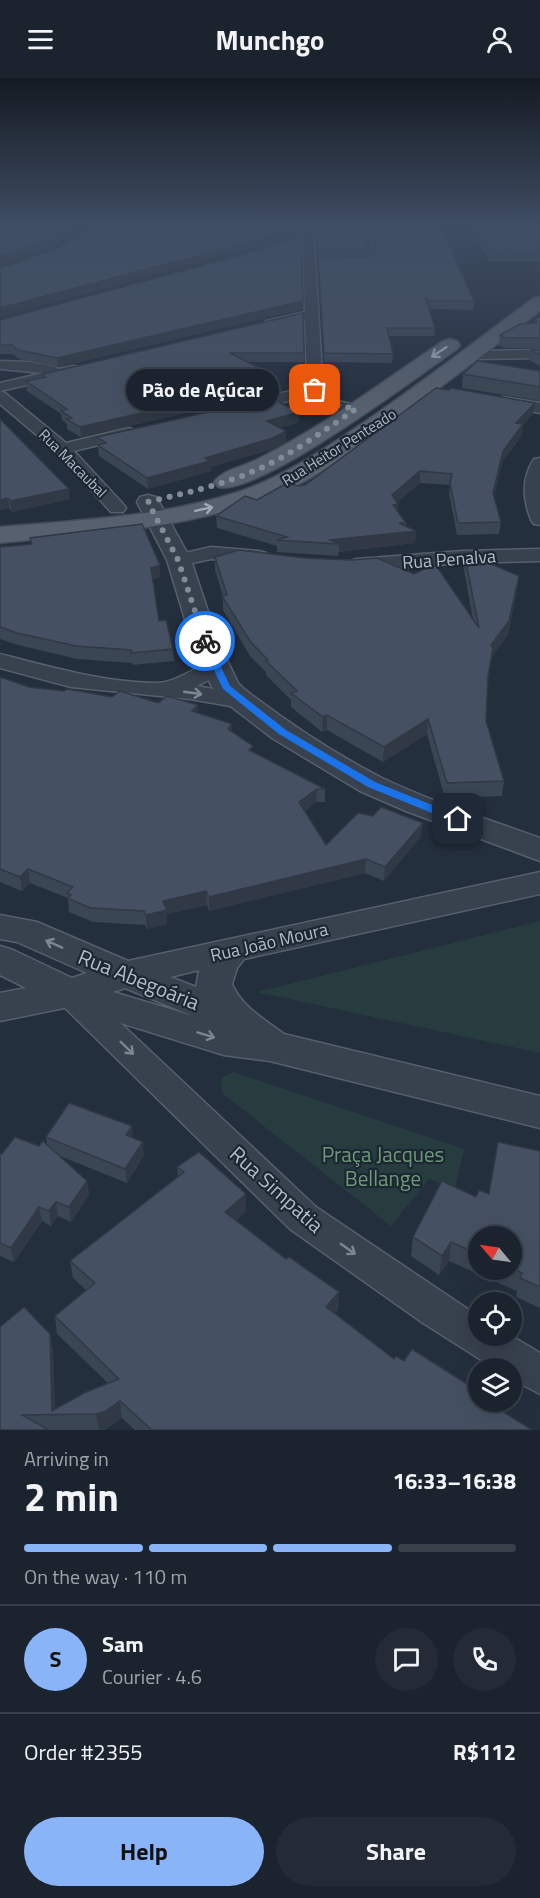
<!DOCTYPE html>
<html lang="en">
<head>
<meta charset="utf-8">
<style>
  :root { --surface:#1b232e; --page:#242b36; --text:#f1f3f6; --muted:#a0a4aa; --line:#39404a; --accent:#8ab4f8 }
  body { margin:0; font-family:"Titillium Web",sans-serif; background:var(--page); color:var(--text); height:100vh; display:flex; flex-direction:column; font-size:22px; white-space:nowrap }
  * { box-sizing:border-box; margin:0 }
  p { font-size:20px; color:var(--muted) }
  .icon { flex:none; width:33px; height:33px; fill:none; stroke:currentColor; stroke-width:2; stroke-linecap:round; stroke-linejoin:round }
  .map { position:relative; height:1352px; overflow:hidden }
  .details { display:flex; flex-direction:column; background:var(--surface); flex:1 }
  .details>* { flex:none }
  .needle { width:39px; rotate:299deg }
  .controls { position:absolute; left:468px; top:1148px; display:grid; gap:12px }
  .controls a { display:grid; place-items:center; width:54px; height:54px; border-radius:50%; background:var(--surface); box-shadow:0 6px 24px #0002,0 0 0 2px var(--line); font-size:30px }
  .pin { position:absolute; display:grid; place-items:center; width:51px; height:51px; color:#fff; margin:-26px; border-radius:12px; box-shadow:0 3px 9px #0006 }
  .courier { position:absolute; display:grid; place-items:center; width:60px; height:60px; margin:-30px; border:4px solid #1a73e8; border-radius:50%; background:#fff; color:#222; box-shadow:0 2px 8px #0007 }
  .bubble { position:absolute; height:42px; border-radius:21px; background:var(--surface); box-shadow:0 6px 24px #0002,0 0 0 2px var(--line); font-size:20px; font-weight:700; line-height:42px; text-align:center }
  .headline em { font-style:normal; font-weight:700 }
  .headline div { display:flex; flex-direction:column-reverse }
  .headline { display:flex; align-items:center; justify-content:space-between; height:102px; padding:0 24px }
  h1 { font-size:39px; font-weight:700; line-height:45px }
  .bar { display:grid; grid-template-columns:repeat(4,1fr); gap:9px 6px; align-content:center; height:72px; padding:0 24px }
  .bar i { height:8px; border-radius:4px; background:var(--line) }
  .bar .current { background:var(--accent) }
  .bar p { grid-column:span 4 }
  .line { display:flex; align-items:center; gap:15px; padding:0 24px; border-top:2px solid var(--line) }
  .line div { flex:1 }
  .round { display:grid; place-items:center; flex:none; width:63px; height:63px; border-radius:32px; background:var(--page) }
  .action { display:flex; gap:12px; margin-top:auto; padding:12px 24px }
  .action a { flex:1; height:69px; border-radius:36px; background:var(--accent); color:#111; font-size:24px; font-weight:700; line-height:69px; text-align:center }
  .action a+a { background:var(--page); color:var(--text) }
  header { display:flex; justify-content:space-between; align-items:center; height:78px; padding:0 24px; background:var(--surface); font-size:27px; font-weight:700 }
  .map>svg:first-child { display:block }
  .green { fill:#263c3f }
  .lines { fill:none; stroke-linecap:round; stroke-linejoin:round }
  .service-casing { stroke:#565f6c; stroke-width:3 }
  .minor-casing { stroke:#565f6c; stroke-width:3 }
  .tertiary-casing { stroke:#565f6c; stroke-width:3 }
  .primary-casing { stroke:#414a57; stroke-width:3 }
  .service { fill:#38414e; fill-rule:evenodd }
  .minor { fill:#38414e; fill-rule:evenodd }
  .tertiary { fill:#38414e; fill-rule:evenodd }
  .primary { fill:#56606e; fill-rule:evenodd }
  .wall { fill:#3b4654; fill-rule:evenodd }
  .shaded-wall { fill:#303945 }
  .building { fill:#455162; stroke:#303945; stroke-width:1.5 }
  .oneway { stroke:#a1aab7 }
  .oneway2 { stroke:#7c8592 }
  .route { fill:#1a73e8 }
  .done { stroke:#828b98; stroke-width:6; stroke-dasharray:0 10.8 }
  .labels { text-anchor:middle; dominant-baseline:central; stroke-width:4.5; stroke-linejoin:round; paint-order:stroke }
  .far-street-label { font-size:15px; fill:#b4bcc9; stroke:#1d2633 }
  .street-label { font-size:18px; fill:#b4bcc9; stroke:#1d2633 }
  .near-street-label { font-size:21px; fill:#b4bcc9; stroke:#1d2633 }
  .near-park-label { font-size:21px; fill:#6b9a76; stroke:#1d2633 }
</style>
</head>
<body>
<header><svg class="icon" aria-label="menu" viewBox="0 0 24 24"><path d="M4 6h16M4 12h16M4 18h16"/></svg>Munchgo<svg class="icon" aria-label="person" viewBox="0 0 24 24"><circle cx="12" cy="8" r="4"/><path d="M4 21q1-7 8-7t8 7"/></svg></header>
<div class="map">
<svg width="540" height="1352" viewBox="0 0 540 1352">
  <rect width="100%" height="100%" fill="#242f3e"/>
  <g class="green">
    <polygon points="540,843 540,975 257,914"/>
    <polygon points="233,994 464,1071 455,1111 429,1101 391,1148 222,1015 221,1000"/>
  </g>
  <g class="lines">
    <g class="service-casing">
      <polygon id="service" points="367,154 370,156 375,181 363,185 361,182 369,180 364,156"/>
    </g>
    <g class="minor-casing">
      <g id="minor">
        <polygon points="303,146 313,146 323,312 328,321 361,328 364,331 356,336 317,327 311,318 242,334 237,332 234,329 237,326 307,309 305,241 271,250 264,246 266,243 305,234 303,166 269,175 263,172 303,159"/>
        <polygon points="540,272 540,280 469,281 462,277 469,273"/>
        <polygon points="0,283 30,284 56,289 58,291 74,288 79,289 81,292 79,295 0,313 5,315 66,365 129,350 135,352 137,355 135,358 74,373 123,426 126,430 123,434 111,434 57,374 0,326 0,305 43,295 0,291"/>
        <polygon points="503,319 540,325 540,335 498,327 495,324"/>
        <path d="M540,380V447L534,446L531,442C523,421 521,401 534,381Z"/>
        <polygon points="211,469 259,473 266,475 269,479 266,483 259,485 211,481 179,488 172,486 169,482 172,478"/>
        <polygon points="540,471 540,483 463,485 357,493 350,491 347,487 350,483 357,481 463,473"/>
        <path d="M0,576C51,589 102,604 155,605C180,606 205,579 224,583L227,588L217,598L197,608L250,618L253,623L250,628L242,630L190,621L71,609L0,590Z"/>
        <polygon points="69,904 80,907 316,1129 478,1238 478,1257 510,1257 540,1275 540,1316 512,1301 512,1290 494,1290 423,1245 290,1151 58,923 54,915 58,907"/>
      </g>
    </g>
    <g class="tertiary-casing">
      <g id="tertiary">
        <path d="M148,417L156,419L159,424L191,482L217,561L238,605L244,611C287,644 333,675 382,700C432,724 487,741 540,760V783L406,733L360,713L272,660L224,623L212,609L202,588L191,561L167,482L137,424L140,419Z"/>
        <path d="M540,794V816L244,881L237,890L232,906C241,928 265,942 284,956L540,1018V1050L270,983L224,977L69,929L0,943V915L26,910L0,897V868L13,872L72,900L87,895L17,864L0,861V837L37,844L128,883ZM199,892L196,909L170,899ZM125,910L193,938L113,914Z"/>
      </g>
    </g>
    <g class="primary-casing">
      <g id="primary">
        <path d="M540,219V233C482,277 426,322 366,363C341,380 316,399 289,411C198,451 97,455 0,465V449C79,442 162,439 238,414C280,400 317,376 354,351C415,310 474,264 534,220Z"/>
        <path d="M450,261L457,263L460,267L457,271C417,299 258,419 218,409L214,404C222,392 245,388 258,381C324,348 382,304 443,263Z"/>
      </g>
    </g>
    <use href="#service" class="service"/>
    <use href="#minor" class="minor"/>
    <use href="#tertiary" class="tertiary"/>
    <use href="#primary" class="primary"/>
  </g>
  <g class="wall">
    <polygon points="315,146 440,146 474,223 473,232 429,231 435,250 434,258 389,258 393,276 392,285 324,284 318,180 367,179 375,175 372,156 368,152 363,155 367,170 366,178 317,180"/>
    <polygon points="467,146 540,146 540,183 489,183"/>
    <polygon points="303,223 303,231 58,289 19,281 13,276 0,276 0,242"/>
    <polygon points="303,235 304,284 247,284 273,307 251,312 251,320 81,359 67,351 67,346 62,342 61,336 27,313 26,303 43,299 43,296"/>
    <polygon points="540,238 540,270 505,270 499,267 500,257 534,245 535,240"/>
    <polygon points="530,272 540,272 540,288 529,282"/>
    <polygon points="540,293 540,323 462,310 463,296"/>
    <polygon points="299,334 299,344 280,350 286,364 273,371 210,389 211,393 148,411 99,378 97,359"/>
    <polygon points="533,336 523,347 522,357 502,384 494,418 501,444 499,456 457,457 449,416 450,407 420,405 397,424 398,433 406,445 406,448 416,453 415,465 339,474 338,478 277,474 277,468 217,450 216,438 257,422 298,408 305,407"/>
    <polygon points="0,341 70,421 12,434 9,430 0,432"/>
    <polygon points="30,460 160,487 160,499 153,501 159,543 173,571 174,583 132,587 132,585 77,581 18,567 0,561 0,469 31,466"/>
    <polygon points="464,474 519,498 517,512 508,557 492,578 488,605 486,643 504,703 502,718 445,720 427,656 383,684 327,652 322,654 291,629 291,622 266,597 266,594 250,578 223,532 223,518 215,492 215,479 473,542 463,487"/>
    <polygon points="0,599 29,609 158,625 198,627 198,635 232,654 253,675 325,711 325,724 316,724 305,733 326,767 421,758 384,803 365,795 209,833 207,827 167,836 167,846 147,851 145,847 93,844 69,834 68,820 30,805 22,813 0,804"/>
    <polygon points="46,1059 133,1060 144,1078 127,1105 60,1078 87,1103 89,1117 71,1144 58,1138 51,1148 42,1143 14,1184 0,1178 0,1076 47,1066"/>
    <path d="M540,1073V1230L516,1219L517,1213L449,1183L439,1197L411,1178L413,1159L476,1119L489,1116ZM478,1158H512V1191H478Z"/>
    <polygon points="177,1089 246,1116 246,1133 236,1142 286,1181 339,1214 338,1232 335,1235 394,1281 404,1283 470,1308 469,1312 532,1352 135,1352 122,1340 106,1351 104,1352 0,1352 50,1256 53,1274 55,1332 108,1305 57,1256 55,1238 86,1212 73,1200 70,1183 178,1098"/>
  </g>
  <g class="shaded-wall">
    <polygon points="74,146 87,146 49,170 0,187 0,178"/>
    <polygon points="367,146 369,146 368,152 362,156 362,149"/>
    <polygon points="301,150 301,157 0,239 0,230"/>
    <polygon points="303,223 303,231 58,289 57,280"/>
    <polygon points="273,297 273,307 251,312 251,320 81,359 80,349"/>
    <polygon points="535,325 533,336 523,347 522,357 502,384 492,427 493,415 503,373 516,345"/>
    <polygon points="299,334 299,344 268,354 267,343"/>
    <polygon points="286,353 286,364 273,371 210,389 211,393 148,411 147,400 205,380"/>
    <polygon points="420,393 420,405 394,427 398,426 397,438 393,439 392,417"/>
    <polygon points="69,411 70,421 12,434 10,423"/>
    <polygon points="8,420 9,430 0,432 0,422"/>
    <polygon points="416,453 415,465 339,474 339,466 330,462"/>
    <polygon points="160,487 160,499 152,502 151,490"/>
    <polygon points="519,498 517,512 508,557 492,578 487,612 491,567"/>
    <polygon points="198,627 199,640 192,633"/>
    <polygon points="327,637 327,652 322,654 323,639"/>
    <polygon points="428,641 427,656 383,684 384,669"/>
    <polygon points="232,646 232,659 228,651"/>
    <polygon points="317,711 316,724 299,737 299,724"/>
    <polygon points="423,745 421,758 384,803 385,789"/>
    <polygon points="366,781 365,795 209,833 209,819"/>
    <polygon points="28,791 30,805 22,813 20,799"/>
    <polygon points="206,813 207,827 167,836 167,846 147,851 146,837 163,823"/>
    <polygon points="132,1048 133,1062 126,1057"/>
    <polygon points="143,1064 144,1078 127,1105 125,1091"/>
    <polygon points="87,1103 89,1117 71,1144 69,1129"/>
    <polygon points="246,1116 246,1133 226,1151 225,1134"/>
    <polygon points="56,1124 58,1138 51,1148 49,1133"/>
    <polygon points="39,1129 42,1143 14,1184 11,1170"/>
    <polygon points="451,1164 449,1183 439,1197 442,1178"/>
    <polygon points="339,1214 338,1232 326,1246 326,1229"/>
    <polygon points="50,1256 53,1274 55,1337 52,1333"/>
    <polygon points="120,1323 122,1340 106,1351 99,1352 96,1336"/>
  </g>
  <g class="building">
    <polygon points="0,146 74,146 48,162 0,178"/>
    <polygon points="95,146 301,146 301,150 0,230 0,190 59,170"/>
    <polygon points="316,146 367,146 362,149 367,170 317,172"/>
    <polygon points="370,146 440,146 474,223 431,223 426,221 435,250 387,250 393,276 324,275 318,180 367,179 377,174 373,148"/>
    <polygon points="473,146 540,146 540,174 489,174"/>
    <polygon points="301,161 303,223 57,280 18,272 12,267 0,267 0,242"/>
    <polygon points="303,235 304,275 230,275 273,297 242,305 251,310 80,349 66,341 72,340 61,333 67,331 26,303 46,299 43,296"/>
    <polygon points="540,238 540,260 506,260 500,257 520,246 537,245 535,240"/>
    <polygon points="530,272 540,272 540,277"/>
    <polygon points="477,283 540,293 540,309 463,296"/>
    <polygon points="436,310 449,312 451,310 535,325 516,345 523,346 503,373 493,415 501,444 458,445 450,405 452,396 420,393 392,417 398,426 393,427 406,445 399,445 416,453 330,462 339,466 277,462 287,459 216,438 245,418 257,422 287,405 298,408 305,407"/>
    <polygon points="271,320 299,334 267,343 286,353 273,360 205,380 210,383 147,400 98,367 106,365 97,359"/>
    <polygon points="0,341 69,411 10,423 8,420 0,422"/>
    <polygon points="142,446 160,487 151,490 159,543 166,542 173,571 131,575 131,572 76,568 17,555 0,549 0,469 32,466 30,460"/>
    <polygon points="239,472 304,480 352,482 377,480 414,496 435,486 479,550 464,474 519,498 509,543 491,567 493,570 488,598 486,643 504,703 447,705 428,641 384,669 327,637 323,639 291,615 297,613 266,583 268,582 250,563 222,518 227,517 215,479"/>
    <polygon points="0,599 29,609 64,613 67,611 112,619 120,613 158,625 167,618 198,627 192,633 232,646 228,651 253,668 249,672 325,711 317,711 299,724 326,767 358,735 373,738 381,729 423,745 385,789 366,781 209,819 206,813 163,823 167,832 146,837 144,833 91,830 67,820 71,817 67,815 73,809 28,791 20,799 0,791"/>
    <polygon points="69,1025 132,1048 126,1057 143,1064 125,1091 46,1059"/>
    <polygon points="15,1059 39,1068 43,1063 87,1103 69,1129 56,1124 49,1133 39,1129 11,1170 0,1165 0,1076 2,1076"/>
    <polygon points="498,1064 540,1073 540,1209 520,1200 522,1195 512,1190 512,1158 478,1158 478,1176 451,1164 442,1178 413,1159 442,1103 476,1119 479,1112 489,1116"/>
    <polygon points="199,1074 246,1116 225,1134 286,1181 289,1179 339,1214 326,1229 394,1281 396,1278 404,1283 412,1271 470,1308 467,1311 478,1318 478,1323 486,1323 532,1352 152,1352 120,1323 104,1334 96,1336 22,1337 49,1352 0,1352 0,1249 24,1229 50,1256 52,1333 84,1315 119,1301 55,1238 95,1205 70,1183 184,1094 177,1089"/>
  </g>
  <defs><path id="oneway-shaft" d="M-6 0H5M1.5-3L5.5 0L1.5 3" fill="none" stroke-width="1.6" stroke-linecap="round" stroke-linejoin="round" transform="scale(1.5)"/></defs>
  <g class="oneway">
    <use href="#oneway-shaft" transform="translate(439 274) rotate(146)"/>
    <use href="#oneway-shaft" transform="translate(204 431) rotate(-12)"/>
  </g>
  <g class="oneway2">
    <use href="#oneway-shaft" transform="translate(193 615) rotate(8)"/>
    <use href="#oneway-shaft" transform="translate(54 866) rotate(-156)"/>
    <use href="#oneway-shaft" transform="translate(206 957) rotate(17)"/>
    <use href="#oneway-shaft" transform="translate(127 970) rotate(44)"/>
    <use href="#oneway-shaft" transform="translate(348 1171) rotate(35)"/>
  </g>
  <linearGradient id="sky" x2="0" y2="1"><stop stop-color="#141a22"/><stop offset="0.44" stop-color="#3f4d63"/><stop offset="1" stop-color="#3f4d63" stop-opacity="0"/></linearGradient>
  <rect width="540" height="335" fill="url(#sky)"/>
  <polygon class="route" points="205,561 209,563 230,608 286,652 375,704 462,739 462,744 454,744 368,709 279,656 223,611 200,563"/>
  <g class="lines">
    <path class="done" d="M205,563L178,482L148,424C184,415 220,408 254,393C290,378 323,353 356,331L322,324L315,312"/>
  </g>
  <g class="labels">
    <g class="far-street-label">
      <text transform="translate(339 369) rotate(-32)">Rua Heitor Penteado</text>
      <text transform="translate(73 385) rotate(45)">Rua Macaubal</text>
    </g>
    <g class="street-label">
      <text transform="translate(449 481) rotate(-4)">Rua Penalva</text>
      <text transform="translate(269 864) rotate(-13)">Rua João Moura</text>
    </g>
    <g class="near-street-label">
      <text transform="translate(139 901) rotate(22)">Rua Abegoária</text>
      <text transform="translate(277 1111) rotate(42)">Rua Simpatia</text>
    </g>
    <g class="near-park-label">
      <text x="383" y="1076">Praça Jacques<tspan x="383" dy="24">Bellange</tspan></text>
    </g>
  </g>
</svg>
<div class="controls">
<a><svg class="needle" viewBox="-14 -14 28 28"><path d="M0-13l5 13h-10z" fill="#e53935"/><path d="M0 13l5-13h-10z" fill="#a0a4aa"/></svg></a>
<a><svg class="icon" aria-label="locate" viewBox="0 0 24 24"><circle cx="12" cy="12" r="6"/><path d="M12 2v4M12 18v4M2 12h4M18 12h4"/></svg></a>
<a><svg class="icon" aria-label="layers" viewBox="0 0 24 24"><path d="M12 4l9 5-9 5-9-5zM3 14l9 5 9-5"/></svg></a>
</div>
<div class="pin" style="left:315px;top:312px;background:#ea580c"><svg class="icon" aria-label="bag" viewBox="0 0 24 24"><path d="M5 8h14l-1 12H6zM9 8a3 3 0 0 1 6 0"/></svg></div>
<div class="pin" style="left:458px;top:741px;background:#1f2937"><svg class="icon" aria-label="home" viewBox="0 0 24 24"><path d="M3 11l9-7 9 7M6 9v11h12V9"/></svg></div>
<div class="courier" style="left:205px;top:563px"><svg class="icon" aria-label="bike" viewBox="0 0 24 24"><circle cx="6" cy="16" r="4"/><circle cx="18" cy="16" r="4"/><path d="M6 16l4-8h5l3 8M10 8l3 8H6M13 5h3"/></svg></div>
<div class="bubble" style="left:126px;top:291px;width:153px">Pão de Açúcar</div>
</div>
<section class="details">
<div class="headline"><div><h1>2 min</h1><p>Arriving in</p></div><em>16:33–16:38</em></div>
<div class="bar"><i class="current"></i><i class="current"></i><i class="current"></i><i></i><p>On the way · 110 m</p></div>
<div class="line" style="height:108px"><b class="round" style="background:var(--accent);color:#111">S</b><div><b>Sam</b><p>Courier · 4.6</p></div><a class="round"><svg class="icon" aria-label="chat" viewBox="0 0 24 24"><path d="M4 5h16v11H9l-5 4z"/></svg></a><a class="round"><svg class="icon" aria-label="phone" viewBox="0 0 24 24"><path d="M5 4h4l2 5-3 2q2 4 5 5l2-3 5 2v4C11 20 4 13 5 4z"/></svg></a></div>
<div class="line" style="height:78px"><div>Order #2355</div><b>R$112</b></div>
<div class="action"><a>Help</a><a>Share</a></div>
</section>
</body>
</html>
